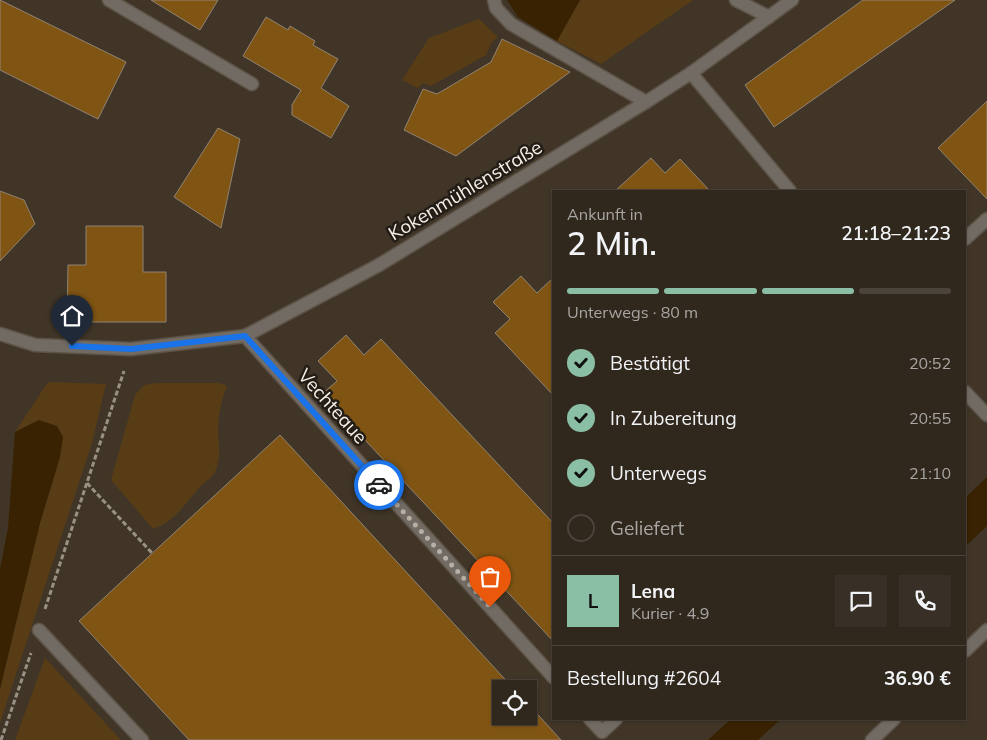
<!DOCTYPE html>
<html lang="de">
<head>
<meta charset="utf-8">
<style>
  :root { --surface:#30281d; --page:#383026; --text:#f1f3f6; --muted:#a8a6a4; --line:#4b443b; --accent:#8abfa5 }
  body { margin:0; font-family:Mulish,sans-serif; background:var(--page); color:var(--text); height:100vh; display:flex; flex-direction:column; font-size:19px; white-space:nowrap }
  * { box-sizing:border-box; margin:0 }
  p { font-size:16px; color:var(--muted) }
  .icon { flex:none; width:28px; height:28px; fill:none; stroke:currentColor; stroke-width:2; stroke-linecap:round; stroke-linejoin:round }
  .map { position:relative; flex:1; overflow:hidden }
  .drawer { position:absolute; left:552px; top:190px; width:414px; height:530px; display:flex; flex-direction:column; background:var(--surface); border-radius:0px; box-shadow:0 1px 4px #0004,0 0 0 1px var(--line) }
  .drawer>* { flex:none }
  .controls { position:absolute; left:492px; top:680px; display:grid; gap:10px }
  .controls a { display:grid; place-items:center; width:45px; height:45px; border-radius:0px; background:var(--surface); box-shadow:0 1px 4px #0004,0 0 0 1px var(--line); font-size:25px }
  .pin { position:absolute; display:grid; place-items:center; width:42px; height:42px; color:#fff; margin:-51px -21px; border-radius:50% 50% 50% 0; rotate:-45deg; box-shadow:0 0 5px #0007 }
  .pin .icon { rotate:45deg }
  .courier { position:absolute; display:grid; place-items:center; width:50px; height:50px; margin:-25px; border:4px solid #1a73e8; border-radius:50%; background:#fff; color:#222; box-shadow:0 1px 6px #0007 }
  .head em { font-style:normal; font-weight:600 }
  .head div { display:flex; flex-direction:column-reverse }
  .head { display:flex; align-items:center; justify-content:space-between; height:85px; padding:0 15px }
  h1 { font-size:32px; font-weight:600; line-height:38px }
  .bar { display:grid; grid-template-columns:repeat(4,1fr); gap:8px 5px; align-content:center; height:60px; padding:0 15px }
  .bar i { height:6px; border-radius:4px; background:var(--line) }
  .bar .current { background:var(--accent) }
  .bar p { grid-column:span 4 }
  .line { display:flex; align-items:center; gap:12px; padding:0 15px; border-top:1px solid var(--line) }
  .line div { flex:1 }
  .round { display:grid; place-items:center; flex:none; width:52px; height:52px; border-radius:0px; background:var(--page) }
  ol { padding:0 15px; list-style:none }
  li { display:flex; align-items:center; gap:15px; height:55px }
  li p { margin-inline-start:auto }
  li .icon { padding:5px; border-radius:50%; background:var(--accent); color:#111; stroke-width:4 }
  li:last-child { color:var(--muted) }
  li i { width:28px; height:28px; border:2px solid var(--line); border-radius:50% }
  .map>svg:first-child { display:block }
  .green { fill:#583c15 }
  .water { fill:#382201 }
  .building { fill:#805514; stroke:#908373 }
  .lines { fill:none; stroke-linecap:round; stroke-linejoin:round }
  .service-casing { stroke:#5d5346; stroke-width:15 }
  .pedestrian-casing { stroke:#5d5346; stroke-width:15 }
  .minor-casing { stroke:#5d5346; stroke-width:15 }
  .path { stroke:#9a9186; stroke-width:3; stroke-dasharray:5 2.5; stroke-linecap:butt }
  .service { stroke:#716b64; stroke-width:12 }
  .pedestrian { stroke:#716b64; stroke-width:12 }
  .minor { stroke:#716b64; stroke-width:12 }
  .done { stroke:#b7aea4; stroke-width:5; stroke-dasharray:0 9 }
  .route { stroke:#1a73e8; stroke-width:6 }
  .labels { text-anchor:middle; dominant-baseline:central; stroke-width:5; stroke-linejoin:round; paint-order:stroke }
  .street-label { font-size:19px; fill:#f7efe7; stroke:#221d17 }
</style>
</head>
<body>
<div class="map">
<svg width="987" height="740" viewBox="0 0 987 740">
  <rect width="100%" height="100%" fill="#403527"/>
  <g class="green">
    <polygon points="580,0 693,0 601,64 557,41"/>
    <polygon points="479,19 498,37 492,42 486,55 431,86 423,83 418,88 402,80 429,38"/>
    <polygon points="48,382 106,384 92,443 0,723 0,689 40,523 60,457 39,420 15,432"/>
    <path d="M156,383H219L227,386C221,401 218,416 218,431C218,441 221,453 218,462C215,479 208,478 198,489C185,504 174,522 153,529L111,480L135,395L144,385Z"/>
    <polygon points="45,658 121,740 15,740"/>
  </g>
  <g class="water">
    <polygon points="507,0 580,0 557,41 518,17"/>
    <polygon points="39,420 57,426 63,437 60,457 40,523 0,689 0,569 8,528 15,432"/>
    <polygon points="987,477 987,526 965,547 965,498"/>
    <polygon points="731,719 781,719 758,740 708,740"/>
  </g>
  <g class="building">
    <polygon points="0,0 126,62 98,119 0,70"/>
    <polygon points="151,0 218,0 200,30"/>
    <polygon points="863,0 955,0 774,127 745,85"/>
    <polygon points="266,17 288,30 290,26 315,41 313,45 338,59 321,88 349,106 331,138 292,115 292,105 301,90 243,56"/>
    <polygon points="502,39 570,72 456,156 404,130 423,89 437,94 491,62"/>
    <polygon points="987,101 987,199 938,148"/>
    <polygon points="218,128 240,139 221,228 174,197"/>
    <polygon points="651,158 665,173 680,159 710,191 615,191"/>
    <polygon points="0,191 24,200 35,224 0,261"/>
    <polygon points="86,226 143,226 143,272 166,272 166,322 67,322 68,265 86,265"/>
    <polygon points="521,276 537,293 554,277 554,396 495,333 510,319 493,302"/>
    <polygon points="346,335 364,355 381,339 554,524 554,642 322,394 337,381 318,361"/>
    <polygon points="280,435 514,689 501,689 501,716 529,716 529,705 561,740 189,740 79,621"/>
  </g>
  <g class="lines">
    <g class="service-casing">
      <g id="service">
        <polyline points="109,0 252,84"/>
        <polyline points="39,630 142,740"/>
      </g>
    </g>
    <g class="pedestrian-casing">
      <g id="pedestrian">
        <polyline points="494,0 496,8 511,24 646,102"/>
        <polyline points="736,0 769,17"/>
      </g>
    </g>
    <g class="minor-casing">
      <g id="minor">
        <polyline points="691,73 790,191"/>
        <polyline points="965,239 987,219"/>
        <polyline points="0,334 35,345 131,349 245,336 379,265 646,102 691,73 792,0"/>
        <polyline points="245,336 554,678"/>
        <polyline points="965,392 987,415"/>
        <polyline points="965,651 987,630"/>
        <polyline points="590,719 602,732 616,719"/>
        <polyline points="872,740 894,719"/>
      </g>
    </g>
    <g class="path">
      <polyline points="87,483 152,553"/>
      <polyline points="45,609 124,371"/>
      <polyline points="1,740 31,653"/>
    </g>
    <use href="#service" class="service"/>
    <use href="#pedestrian" class="pedestrian"/>
    <use href="#minor" class="minor"/>
  </g>
  <g class="lines">
    <polyline class="done" points="379,485 490,607"/>
    <polyline class="route" points="72,346 131,349 245,336 379,485"/>
  </g>
  <g class="labels">
    <g class="street-label">
      <text transform="translate(465 190) rotate(-31)">Kokenmühlenstraße</text>
      <text transform="translate(333 406) rotate(48)">Vechteaue</text>
    </g>
  </g>
</svg>
<div class="controls">
<a><svg class="icon" aria-label="locate" viewBox="0 0 24 24"><circle cx="12" cy="12" r="6"/><path d="M12 2v4M12 18v4M2 12h4M18 12h4"/></svg></a>
</div>
<div class="pin" style="left:490px;top:607px;background:#ea580c"><svg class="icon" aria-label="bag" viewBox="0 0 24 24"><path d="M5 8h14l-1 12H6zM9 8a3 3 0 0 1 6 0"/></svg></div>
<div class="pin" style="left:72px;top:346px;background:#1f2937"><svg class="icon" aria-label="home" viewBox="0 0 24 24"><path d="M3 11l9-7 9 7M6 9v11h12V9"/></svg></div>
<div class="courier" style="left:379px;top:485px"><svg class="icon" aria-label="car" viewBox="0 0 24 24"><path d="M5 17H2v-5l4-1 3-4h7l3 4 3 1v5h-3M9 17h6M6 11h13"/><circle cx="7" cy="17" r="2"/><circle cx="17" cy="17" r="2"/></svg></div>
<section class="drawer">
<div class="head"><div><h1>2 Min.</h1><p>Ankunft in</p></div><em>21:18–21:23</em></div>
<div class="bar"><i class="current"></i><i class="current"></i><i class="current"></i><i></i><p>Unterwegs · 80 m</p></div>
<ol>
<li><svg class="icon" aria-label="check" viewBox="0 0 24 24"><path d="M5 12l5 5 9-10"/></svg>Bestätigt<p>20:52</p></li>
<li><svg class="icon" aria-label="check" viewBox="0 0 24 24"><path d="M5 12l5 5 9-10"/></svg>In Zubereitung<p>20:55</p></li>
<li><svg class="icon" aria-label="check" viewBox="0 0 24 24"><path d="M5 12l5 5 9-10"/></svg>Unterwegs<p>21:10</p></li>
<li><i></i>Geliefert</li>
</ol>
<div class="line" style="height:90px"><b class="round" style="background:var(--accent);color:#111">L</b><div><b>Lena</b><p>Kurier · 4.9</p></div><a class="round"><svg class="icon" aria-label="chat" viewBox="0 0 24 24"><path d="M4 5h16v11H9l-5 4z"/></svg></a><a class="round"><svg class="icon" aria-label="phone" viewBox="0 0 24 24"><path d="M5 4h4l2 5-3 2q2 4 5 5l2-3 5 2v4C11 20 4 13 5 4z"/></svg></a></div>
<div class="line" style="height:65px"><div>Bestellung #2604</div><b>36.90 €</b></div>
</section>
</div>
</body>
</html>
